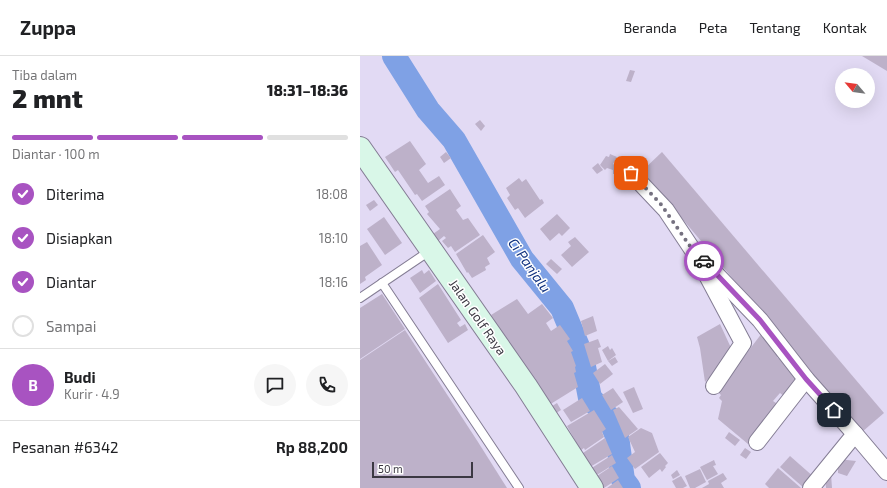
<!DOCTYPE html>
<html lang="id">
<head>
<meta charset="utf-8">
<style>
  :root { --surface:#fff; --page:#f6f6f6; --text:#202124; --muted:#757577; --line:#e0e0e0; --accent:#a853c1 }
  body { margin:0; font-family:"Exo 2",sans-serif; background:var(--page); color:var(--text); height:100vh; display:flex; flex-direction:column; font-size:15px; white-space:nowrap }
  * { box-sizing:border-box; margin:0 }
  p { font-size:13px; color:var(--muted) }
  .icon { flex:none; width:22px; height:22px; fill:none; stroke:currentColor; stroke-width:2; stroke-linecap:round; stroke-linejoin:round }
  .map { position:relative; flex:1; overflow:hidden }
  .details { display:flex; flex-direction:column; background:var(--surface); width:360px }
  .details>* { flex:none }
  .needle { width:26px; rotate:299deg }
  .fabs { position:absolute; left:475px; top:12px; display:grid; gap:8px }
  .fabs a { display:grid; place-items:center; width:40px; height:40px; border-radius:50%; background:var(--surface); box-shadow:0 4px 16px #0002; font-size:20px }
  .scale { position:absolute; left:12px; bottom:10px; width:101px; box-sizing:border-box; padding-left:4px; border:2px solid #3b3842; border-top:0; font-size:11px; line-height:14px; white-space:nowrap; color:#3b3842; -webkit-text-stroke:3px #fff; paint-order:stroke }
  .pin { position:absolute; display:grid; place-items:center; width:34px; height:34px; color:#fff; margin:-17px; border-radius:8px; box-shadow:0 2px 6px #0006 }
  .courier { position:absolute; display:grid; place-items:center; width:40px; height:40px; margin:-20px; border:3px solid #a853c1; border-radius:50%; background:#fff; color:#222; box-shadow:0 1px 5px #0007 }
  .overview em { font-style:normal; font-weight:800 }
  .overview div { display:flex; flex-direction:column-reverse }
  .overview { display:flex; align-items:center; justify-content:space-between; height:68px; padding:0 12px }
  h1 { font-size:26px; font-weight:800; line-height:30px }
  .bar { display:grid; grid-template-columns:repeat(4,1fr); gap:6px 4px; align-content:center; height:48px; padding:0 12px }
  .bar i { height:5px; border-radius:3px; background:var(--line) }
  .bar .selected { background:var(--accent) }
  .bar p { grid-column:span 4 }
  .line { display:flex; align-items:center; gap:10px; padding:0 12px; border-top:1px solid var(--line) }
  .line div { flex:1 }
  .round { display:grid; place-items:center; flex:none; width:42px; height:42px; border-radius:21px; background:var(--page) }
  ol { padding:0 12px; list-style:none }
  li { display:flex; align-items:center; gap:12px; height:44px }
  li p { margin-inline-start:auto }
  li .icon { padding:4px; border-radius:50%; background:var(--accent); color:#fff; stroke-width:4 }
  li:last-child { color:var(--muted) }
  li i { width:22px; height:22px; border:2px solid var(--line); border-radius:50% }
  header { display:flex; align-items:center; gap:24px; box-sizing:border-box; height:56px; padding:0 20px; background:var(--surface); border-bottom:1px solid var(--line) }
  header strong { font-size:19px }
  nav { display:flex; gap:22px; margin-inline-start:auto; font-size:14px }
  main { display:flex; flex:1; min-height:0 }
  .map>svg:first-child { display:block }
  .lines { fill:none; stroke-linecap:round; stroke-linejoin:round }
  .river { stroke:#7fa1e5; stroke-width:24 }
  .building { fill:#bdb1c9 }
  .lane-casing { stroke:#847d94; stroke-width:10 }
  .street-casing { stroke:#847d94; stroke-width:18 }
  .secondary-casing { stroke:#847d94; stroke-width:24 }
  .lane { stroke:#fff; stroke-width:8 }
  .street { stroke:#fff; stroke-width:16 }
  .secondary { stroke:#d9f7e8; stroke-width:22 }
  .done { stroke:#757180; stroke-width:4; stroke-dasharray:0 7.2 }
  .route { stroke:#a853c1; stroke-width:5 }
  .labels { text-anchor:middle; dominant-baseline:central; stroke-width:3; stroke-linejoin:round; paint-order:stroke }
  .street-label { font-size:13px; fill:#3b3842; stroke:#fff }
  .water-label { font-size:14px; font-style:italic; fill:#0f307e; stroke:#fff }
</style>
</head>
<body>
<header>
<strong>Zuppa</strong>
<nav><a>Beranda</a><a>Peta</a><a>Tentang</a><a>Kontak</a></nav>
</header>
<main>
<section class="details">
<div class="overview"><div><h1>2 mnt</h1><p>Tiba dalam</p></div><em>18:31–18:36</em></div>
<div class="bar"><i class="selected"></i><i class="selected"></i><i class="selected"></i><i></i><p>Diantar · 100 m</p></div>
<ol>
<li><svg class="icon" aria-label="check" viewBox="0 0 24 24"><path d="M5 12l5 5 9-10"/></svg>Diterima<p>18:08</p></li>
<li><svg class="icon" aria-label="check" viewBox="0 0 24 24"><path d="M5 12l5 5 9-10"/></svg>Disiapkan<p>18:10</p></li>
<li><svg class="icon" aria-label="check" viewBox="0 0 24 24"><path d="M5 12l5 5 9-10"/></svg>Diantar<p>18:16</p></li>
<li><i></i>Sampai</li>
</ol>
<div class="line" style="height:72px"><b class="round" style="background:var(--accent);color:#fff">B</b><div><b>Budi</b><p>Kurir · 4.9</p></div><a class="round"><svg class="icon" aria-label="chat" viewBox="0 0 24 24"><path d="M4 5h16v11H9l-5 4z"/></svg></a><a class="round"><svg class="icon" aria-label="phone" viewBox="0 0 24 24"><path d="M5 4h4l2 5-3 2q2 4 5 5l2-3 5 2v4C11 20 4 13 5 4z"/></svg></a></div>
<div class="line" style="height:52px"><div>Pesanan #6342</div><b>Rp 88,200</b></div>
</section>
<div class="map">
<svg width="527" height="432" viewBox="0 0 527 432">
  <rect width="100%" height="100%" fill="#e2daf4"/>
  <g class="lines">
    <polyline class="river" points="34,0 68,54 94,84 162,203 202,252 222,300 230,342 249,362 257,380 263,424 269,432"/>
  </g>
  <g class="building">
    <polygon points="502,0 527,0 527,15"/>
    <polygon points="270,14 275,15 271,26 266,25"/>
    <polygon points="120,64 125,70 121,75 115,68"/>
    <polygon points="50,85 66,108 59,114 68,127 79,120 85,129 62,145 57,138 55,139 38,114 35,116 25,101"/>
    <polygon points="86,96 91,102 84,107 80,101"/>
    <polygon points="302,96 524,357 502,376 282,115"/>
    <polygon points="250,98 257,101 253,108 257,110 257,118 253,118 253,114 247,112 245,114 240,109 246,100 249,101"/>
    <polygon points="238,107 243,114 237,118 232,112"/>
    <polygon points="159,122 162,126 166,123 180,144 182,143 184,147 165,162 158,152 155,154 147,142 150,139 146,132"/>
    <polygon points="90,133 101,150 96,154 103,164 108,162 120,179 95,196 91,190 88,192 82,185 86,182 84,180 78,185 73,178 80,173 67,158 69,156 65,150"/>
    <polygon points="14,144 18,149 10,155 6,149"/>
    <polygon points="197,158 210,172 202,180 199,177 190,185 180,173"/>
    <polygon points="24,161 42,187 25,199 7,173"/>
    <polygon points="123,179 135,196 127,202 130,208 125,211 126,214 112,222 108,216 107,217 96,198"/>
    <polygon points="215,181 229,196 212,211 201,199 211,190 208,186"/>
    <polygon points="7,186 22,209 5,221 6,224 0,228 0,190"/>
    <polygon points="191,203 202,213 197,218 186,208"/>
    <polygon points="62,214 64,218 69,214 76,225 60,237 50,222"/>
    <polygon points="78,228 101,264 97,267 100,271 105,268 108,274 88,287 59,242"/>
    <polygon points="22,238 45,273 0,303 0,252"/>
    <polygon points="157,243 168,258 182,248 193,262 186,267 191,275 200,269 210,283 207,285 213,295 211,296 216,310 215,311 216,316 214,317 218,331 189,349 129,269 135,265 131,259"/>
    <polygon points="233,260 237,275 225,280 221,265"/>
    <polygon points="360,268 372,294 364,307 345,326 340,292 337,281"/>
    <polygon points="45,274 118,386 147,432 0,432 0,304"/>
    <polygon points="402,277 420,298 417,301 433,315 440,324 425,341 420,337 413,345 419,349 388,388 358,363 362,345 359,342 361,339 356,334 378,304 380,306"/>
    <polygon points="238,283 241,291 238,292 242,306 231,311 224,288"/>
    <polygon points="248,290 250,294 252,292 256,299 248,305 242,294"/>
    <polygon points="255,301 258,306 252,310 248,305"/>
    <polygon points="245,308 253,318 240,328 233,317"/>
    <polygon points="274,331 283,353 273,357 263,336"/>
    <polygon points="253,332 263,346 251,354 242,339"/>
    <polygon points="222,342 230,355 211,366 203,354"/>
    <polygon points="197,347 201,354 190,361 186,354"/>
    <polygon points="259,351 278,373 265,382 253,354"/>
    <polygon points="234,354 246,373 242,376 244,381 225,394 224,392 217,397 211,389 216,386 207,370"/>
    <polygon points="281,372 292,377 299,396 275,413 267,402 275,396 268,381"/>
    <polygon points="369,376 380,384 375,390 365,382"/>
    <polygon points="245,382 252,398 230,411 223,397"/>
    <polygon points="385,392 391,396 386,403 380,399"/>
    <polygon points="300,397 308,407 305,410 306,411 302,416 300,413 289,422 281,411"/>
    <polygon points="252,399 256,407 232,422 227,415"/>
    <polygon points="430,400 455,422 444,432 420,411"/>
    <polygon points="478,403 496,405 487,420 478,417"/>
    <polygon points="354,404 356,409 353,410 358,418 347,424 340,411"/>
    <polygon points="252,410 259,422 244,432 240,432 234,422"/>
    <polygon points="418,412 441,432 409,432 405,428"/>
    <polygon points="340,413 346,426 335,432 330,432 325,420"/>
    <polygon points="317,414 320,419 313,423 311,419"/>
    <polygon points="363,417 367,423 361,427 364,432 342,432 349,428 348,425"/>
    <polygon points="465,418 471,418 472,432 466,432"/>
    <polygon points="321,420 327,430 323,432 316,432 312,425"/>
    <polygon points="258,424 263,432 247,432"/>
  </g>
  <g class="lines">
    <g class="lane-casing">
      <g id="lane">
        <polyline points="22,227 159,432"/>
        <polyline points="0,242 71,194"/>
      </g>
    </g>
    <g class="street-casing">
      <g id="street">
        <polyline points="271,117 306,154 332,193 400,264 446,323 495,378 451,432"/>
        <polyline points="342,210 383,287 354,330"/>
        <polyline points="495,378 527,416"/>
        <polyline points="397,386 446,323"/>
      </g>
    </g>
    <g class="secondary-casing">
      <polyline id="secondary" points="0,92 166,330 232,432"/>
    </g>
    <use href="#lane" class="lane"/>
    <use href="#street" class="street"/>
    <use href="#secondary" class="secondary"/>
  </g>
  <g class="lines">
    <polyline class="done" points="271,117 300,147 332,193 344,205"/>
    <polyline class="route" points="344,205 400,264 446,323 474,354"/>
  </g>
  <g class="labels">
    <g class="street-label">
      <text transform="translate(118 261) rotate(55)">Jalan Golf Raya</text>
    </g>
    <g class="water-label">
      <text transform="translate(170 209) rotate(55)">Ci Panjalu</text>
    </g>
  </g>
</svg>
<div class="fabs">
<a><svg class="needle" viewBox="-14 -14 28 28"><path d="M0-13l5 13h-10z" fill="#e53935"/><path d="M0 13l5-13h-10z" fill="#757577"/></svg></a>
</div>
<div class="scale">50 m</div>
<div class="pin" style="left:271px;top:117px;background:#ea580c"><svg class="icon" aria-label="bag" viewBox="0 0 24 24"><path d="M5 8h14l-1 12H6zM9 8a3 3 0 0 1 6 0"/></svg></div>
<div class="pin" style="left:474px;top:354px;background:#1f2937"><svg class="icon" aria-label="home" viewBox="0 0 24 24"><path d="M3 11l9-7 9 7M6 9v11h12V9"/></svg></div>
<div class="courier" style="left:344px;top:205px"><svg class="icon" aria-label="car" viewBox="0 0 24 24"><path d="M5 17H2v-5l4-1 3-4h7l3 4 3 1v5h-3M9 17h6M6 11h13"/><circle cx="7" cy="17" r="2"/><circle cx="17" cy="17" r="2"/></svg></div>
</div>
</main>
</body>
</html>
